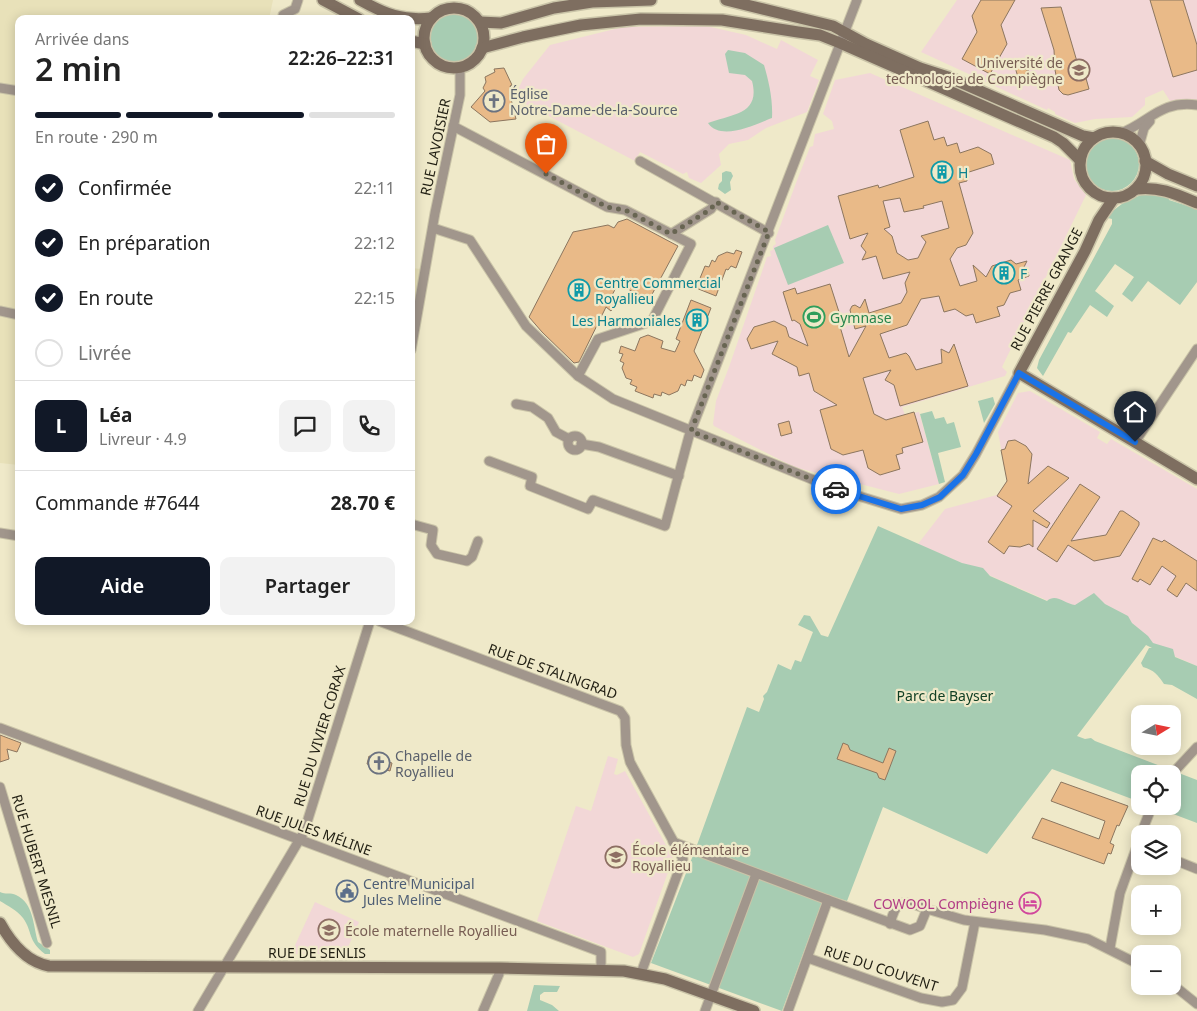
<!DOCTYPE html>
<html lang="fr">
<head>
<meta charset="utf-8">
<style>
  :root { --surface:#fff; --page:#f2f2f2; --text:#222; --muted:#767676; --line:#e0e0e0; --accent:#111827 }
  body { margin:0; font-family:"Noto Sans",sans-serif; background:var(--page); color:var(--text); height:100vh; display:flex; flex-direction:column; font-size:19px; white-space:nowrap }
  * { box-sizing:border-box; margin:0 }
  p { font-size:16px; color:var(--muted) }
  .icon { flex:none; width:28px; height:28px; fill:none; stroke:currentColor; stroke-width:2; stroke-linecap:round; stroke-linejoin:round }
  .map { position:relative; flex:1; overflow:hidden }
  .drawer { position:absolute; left:15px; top:15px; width:400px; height:610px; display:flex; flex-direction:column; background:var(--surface); border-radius:10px; box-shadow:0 2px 12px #0003 }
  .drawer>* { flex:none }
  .needle { width:32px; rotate:80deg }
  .controls { position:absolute; left:1131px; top:705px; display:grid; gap:10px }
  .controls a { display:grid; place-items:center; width:50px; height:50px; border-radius:10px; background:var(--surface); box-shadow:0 2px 12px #0003; font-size:25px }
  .pin { position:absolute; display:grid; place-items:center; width:42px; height:42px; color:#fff; margin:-51px -21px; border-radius:50% 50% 50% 0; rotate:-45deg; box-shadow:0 0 5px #0007 }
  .pin .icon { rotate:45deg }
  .courier { position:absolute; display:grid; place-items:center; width:50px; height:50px; margin:-25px; border:4px solid #1a73e8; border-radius:50%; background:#fff; color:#222; box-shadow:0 1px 6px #0007 }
  .overview em { font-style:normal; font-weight:600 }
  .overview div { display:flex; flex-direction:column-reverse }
  .overview { display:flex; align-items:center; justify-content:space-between; height:85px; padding:0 20px }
  h1 { font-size:32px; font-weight:600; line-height:38px }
  .bar { display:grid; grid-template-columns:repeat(4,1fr); gap:8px 5px; align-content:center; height:60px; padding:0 20px }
  .bar i { height:6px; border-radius:4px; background:var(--line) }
  .bar .selected { background:var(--accent) }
  .bar p { grid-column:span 4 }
  .line { display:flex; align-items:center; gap:12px; padding:0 20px; border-top:1px solid var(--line) }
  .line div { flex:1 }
  .round { display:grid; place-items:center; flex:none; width:52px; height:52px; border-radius:10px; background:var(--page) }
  ol { padding:0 20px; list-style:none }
  li { display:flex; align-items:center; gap:15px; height:55px }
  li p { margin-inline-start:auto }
  li .icon { padding:5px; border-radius:50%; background:var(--accent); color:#fff; stroke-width:4 }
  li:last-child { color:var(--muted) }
  li i { width:28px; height:28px; border:2px solid var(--line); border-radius:50% }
  .primary-button { display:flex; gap:10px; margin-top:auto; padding:10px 20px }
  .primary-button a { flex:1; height:58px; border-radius:10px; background:var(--accent); color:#fff; font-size:20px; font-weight:600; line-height:58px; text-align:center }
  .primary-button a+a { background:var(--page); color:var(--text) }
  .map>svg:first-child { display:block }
  .built { fill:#e8e1b9 }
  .education { fill:#f2d7d7 }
  .green { fill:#a7ccb2 }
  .building { fill:#e9ba88; stroke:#8c765f; fill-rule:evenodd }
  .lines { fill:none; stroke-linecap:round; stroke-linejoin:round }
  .street-casing { stroke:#cac4a8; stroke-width:11 }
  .secondary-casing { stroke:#cac4a8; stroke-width:14 }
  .street { stroke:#a1968c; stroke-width:9 }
  .secondary { stroke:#7e6e60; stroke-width:11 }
  .done { stroke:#686552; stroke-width:5; stroke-dasharray:0 9 }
  .route { stroke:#1a73e8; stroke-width:6 }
  .labels { text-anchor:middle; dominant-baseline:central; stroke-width:4.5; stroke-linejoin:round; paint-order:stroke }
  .education-label { font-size:14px; fill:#785e54; stroke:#efe9c9; text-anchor:start }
  .worship-label { font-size:14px; fill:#5b616d; stroke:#efe9c9; text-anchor:start }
  .street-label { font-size:14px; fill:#201e12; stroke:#efe9c9 }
  .culture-label { font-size:14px; fill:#0d838f; stroke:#efe9c9; text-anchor:start }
  .leisure-label { font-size:14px; fill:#27864d; stroke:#efe9c9; text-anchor:start }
  .park-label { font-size:14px; fill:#114025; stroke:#efe9c9 }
  .service-label { font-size:14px; fill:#4e5e75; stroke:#efe9c9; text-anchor:start }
  .hotel-label { font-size:14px; fill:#b23c85; stroke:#efe9c9; text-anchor:end }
</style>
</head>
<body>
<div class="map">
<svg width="1197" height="1011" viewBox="0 0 1197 1011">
  <rect width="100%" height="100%" fill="#efe9c9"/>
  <g class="built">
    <polygon points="0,0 273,0 269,19 19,19 19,465 0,463"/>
    <polygon points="411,268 421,269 411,325"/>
  </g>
  <g class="education">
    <polygon points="957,0 1197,0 1197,100 1170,101 1163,90 1145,98 1145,105 1132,117 1095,119 1075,123 1055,114 1055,112 1048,108 1047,110 921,52"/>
    <polygon points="706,26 746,35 777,49 781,40 818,60 810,76 819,80 807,112 766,128 748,140 729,144 719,154 721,165 701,183 689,178 687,172 683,174 640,152 635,161 514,98 523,79 550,45 623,27"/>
    <polygon points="870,73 1070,160 1074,179 1086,195 1002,367 1007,372 1005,376 902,407 905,415 919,412 939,484 899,494 794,467 714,426 713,424 716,401 729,367 767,257 771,256 770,251 773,250 773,246 776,244 775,240 796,183 810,147 813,146 815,134 834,129 832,121 823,114 835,80"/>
    <polygon points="1030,391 1100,432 1097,438 1107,444 1111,439 1197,489 1197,666 918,544 945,509 997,495 1007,481 998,432 1018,393"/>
    <polygon points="608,756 618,759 614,774 617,775 625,771 673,858 639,954 633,957 537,921 576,806 591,811"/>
    <polygon points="315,902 359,922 345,954 291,954"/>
  </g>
  <g class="green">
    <circle cx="454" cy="37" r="25"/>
    <path d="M728,50L745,53L764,65C769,82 773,100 772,118C756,124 721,142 708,123C731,114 761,115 752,81L745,75L729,73L725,54Z"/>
    <circle cx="1112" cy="164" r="27"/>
    <polygon points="726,171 731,172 733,176 730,182 731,190 725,194 718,189 719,184 722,181 722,173"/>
    <path d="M1152,192L1168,195L1169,200L1197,209V282L1180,305L1148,281L1132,302L1122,294L1134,277L1115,264L1095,291L1114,306L1107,317L1090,305L1071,333L1068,332L1043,376L1037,368L1039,360L1112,224V219L1108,218C1117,203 1136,196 1152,192Z"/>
    <polygon points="828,225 844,263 788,285 774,248"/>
    <polygon points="993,397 995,404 984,423 978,401"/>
    <polygon points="932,411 935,419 944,417 947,424 954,422 961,447 938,453 945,482 939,484 920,414"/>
    <path d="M878,526L962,563L983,568L990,576L1047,601C1056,593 1065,604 1075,605L1094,593L1105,604L1128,616L1132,623L1148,636L1153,643L1173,649L1175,657L1197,666V699L1172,685L1164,684C1158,675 1154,670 1143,667L1141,663L1149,648H1152L1146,645L1077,736L1085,739L1091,738L1095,741L1197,780V823L1152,806H1172V774H1140V802L1052,769L987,854L883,807L847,901L825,894L782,1011L651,963L697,845L747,707L759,712L764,699L763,696L767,692L778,664L791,670L795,660L801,662L813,632L798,625L804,615L810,616L821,635L828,637Z"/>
    <path d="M0,892C5,895 11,892 16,895C34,903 33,926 38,942L50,950V954H45C27,940 33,932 23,918C17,910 8,906 0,901Z"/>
    <polygon points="534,985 560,986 557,992 544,992 540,995 540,1000 552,1005 559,1011 527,1011"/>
  </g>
  <g class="building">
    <polygon points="981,0 1015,0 1001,25 1007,44 990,74 962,59 977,32 972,16"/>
    <polygon points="1150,0 1183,0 1197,45 1197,70 1173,77"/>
    <polygon points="1061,7 1078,65 1082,64 1089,89 1068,95 1063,94 1059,90 1055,70 1054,50 1041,8"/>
    <polygon points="1014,64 1029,71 1021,87"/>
    <polygon points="504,68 512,85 510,86 513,94 510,95 516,119 490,122 471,107 485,91 483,88 486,82 485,77 495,72 494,69"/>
    <path d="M928,121L934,140L944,137L947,146L957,143L960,153L978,147L991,154L994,164L966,173L967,181L959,183L973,233L966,245L957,248L950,259L960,286L977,281L973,265L986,277L992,266L1011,260L1016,264L1027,261L1023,269L1028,272L1029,276L1018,280L1021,290L1010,293L1004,305L997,307L1000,316L976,323L973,314L966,316L955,309L944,312L939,296L921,299L907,325L880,334L889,358L906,353L909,356L916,370L942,363L941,349L949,353L954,344L968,386L900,406L894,385L885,380L891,370L863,378L874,414L886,420L914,412L923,442L902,448L903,453L896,455L900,469L880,475L868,468L863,450L843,455L831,449L820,410L837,405L814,391L809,373L799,376L797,367L772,354L778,341L751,349L747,339L754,327L774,321L786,327L789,337L808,346L800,324L794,320L792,321L783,292L795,288L797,294L830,284L839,312L836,313L849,357L866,326L855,329L850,310L852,306L855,305L860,308L865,299L869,313L901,303L907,292L905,283L910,272L883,279L876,256L862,260L866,252L861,246L868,233L850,239L838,196L878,185L879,188L914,177L900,130ZM900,198L904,212L924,208L923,206L942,201L949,228L921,236L926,242L918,258L908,260L897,253L892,236L884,229L890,227L883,201Z"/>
    <polygon points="627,219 678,246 649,300 618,284 611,297 617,300 611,311 606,307 579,362 574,363 542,332 529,317 573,232 608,225 614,228 618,222"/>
    <polygon points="736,250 742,252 736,268 731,266 728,270 726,269 716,296 696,288 705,266 709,267 712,260 715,262 718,256 727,252 734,254"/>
    <polygon points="691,300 711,308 694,351 704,370 701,378 694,375 692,381 687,380 685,386 681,384 678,391 669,395 662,392 661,396 654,394 653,398 635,391 637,387 630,384 632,380 626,378 622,368 624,363 620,361 623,354 619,353 621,346 635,351 640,338 648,335 663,341 661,348 675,352 680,341 676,339"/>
    <polygon points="789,421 792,433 781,436 778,424"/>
    <polygon points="1015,440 1026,446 1032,454 1028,484 1048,466 1069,478 1033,511 1050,523 1047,528 1033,520 1033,547 1029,544 1020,547 1009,546 1004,554 988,542 1012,506 997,496 1007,481 1001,450 1005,449 1008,441"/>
    <polygon points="1080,484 1100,497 1071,541 1106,535 1120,511 1123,511 1139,522 1139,525 1120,556 1094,561 1068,545 1057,562 1037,549"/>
    <polygon points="1153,538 1162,542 1164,540 1197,561 1197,591 1186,583 1177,597 1167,590 1176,576 1162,566 1150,585 1140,579 1138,582 1132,579"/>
    <polygon points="0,735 21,743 17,752 7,749 9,759 0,762"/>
    <polygon points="843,743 848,745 850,750 883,763 889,748 896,751 885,780 879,778 877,773 837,759"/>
    <polygon points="369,756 392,763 390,771 367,764"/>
    <polygon points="1061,782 1128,806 1119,826 1117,825 1110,843 1114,845 1111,854 1108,853 1104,864 1032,838 1042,818 1099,839 1105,821 1051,801"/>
  </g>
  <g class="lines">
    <g class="street-casing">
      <g id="street">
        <polyline points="283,19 283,15 295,9 298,0"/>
        <polyline points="0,88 19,91"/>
        <polyline points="453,126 607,207 625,210 691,244 652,321 598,339 578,376"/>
        <path d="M1121,133C1150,122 1160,100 1197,105"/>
        <polyline points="1139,146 1144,128 1150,121"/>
        <polyline points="640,161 769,233"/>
        <polyline points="433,228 470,240 526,326 578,376 613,399 836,489 901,509 922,505 939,497 963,475 976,454 1019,373"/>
        <polyline points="671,234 711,209 716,202"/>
        <polyline points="0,311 19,315"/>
        <polyline points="411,350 435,213 460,95 460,67"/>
        <polyline points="516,404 532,407 548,418 556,432 569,439"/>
        <circle cx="575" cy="443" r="7"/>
        <polyline points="1135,442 1197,349"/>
        <polyline points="581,444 599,447 679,476"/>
        <polyline points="489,461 532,477 530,486 588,509 593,500 665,526 689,436 857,0"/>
        <polyline points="411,524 433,530 431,545 437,554 467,561 472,557 478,541"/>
        <polyline points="0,533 19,536"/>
        <polyline points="379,621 620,711 625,718 626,745 630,762 683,859 641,973"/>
        <polyline points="0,728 601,952 601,970"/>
        <polyline points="1172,774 1197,747"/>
        <polyline points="0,787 47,943"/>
        <polyline points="1141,834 1152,806"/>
        <polyline points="673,842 828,900"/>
        <polyline points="1172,859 1197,869"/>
        <path d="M890,924C897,897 903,900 927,909"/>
        <polyline points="1110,948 1120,893 1140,838"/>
        <polyline points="808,958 921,998 942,1002 953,1000 962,988 975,922"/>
        <polyline points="1172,984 1197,1004"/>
        <polyline points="198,1011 304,832 370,621"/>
        <polyline points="483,1011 499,974 500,968"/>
        <polyline points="705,1011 756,874"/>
        <polyline points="788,1011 828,900 910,930 920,926 927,909 964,920 1045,930 1088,939 1140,965"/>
      </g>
    </g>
    <g class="secondary-casing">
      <g id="secondary">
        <polyline points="323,0 359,19"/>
        <path d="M360,0C385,14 402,21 431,18"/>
        <polyline points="726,0 833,26 866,44 920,68 948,77 1083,136 1094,138"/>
        <circle cx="454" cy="38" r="30"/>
        <polyline points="480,22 501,23 554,8 592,2 651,0"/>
        <polyline points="411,41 425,44"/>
        <polyline points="482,48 523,37 581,25 641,19 722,20 798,32 820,35 840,43 1054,137 1063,143 1080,160"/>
        <circle cx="1113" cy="165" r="33"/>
        <polyline points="1145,161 1168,174 1197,186"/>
        <path d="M1136,189C1159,186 1176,194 1197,203"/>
        <polyline points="1114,198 1099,220 1085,251 1019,373 1197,479"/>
        <path d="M0,923C11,943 26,962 49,966L500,968L624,971L665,979L754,1011"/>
      </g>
    </g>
    <use href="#street" class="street"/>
    <use href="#secondary" class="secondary"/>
  </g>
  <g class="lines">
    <polyline class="done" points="546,174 607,207 625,210 671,234 711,209 716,202 769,232 691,431 836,489"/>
    <polyline class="route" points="836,489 901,509 922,505 940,497 963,475 976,454 1019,373 1135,442"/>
  </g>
  <defs>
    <g id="university-ring" transform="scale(1.125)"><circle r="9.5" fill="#efe9c9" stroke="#8d6e63" stroke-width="1.5"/><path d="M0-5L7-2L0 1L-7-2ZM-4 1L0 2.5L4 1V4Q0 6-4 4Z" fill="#8d6e63"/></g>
    <g id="church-ring" transform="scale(1.125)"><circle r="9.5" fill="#efe9c9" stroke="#6b7280" stroke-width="1.5"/><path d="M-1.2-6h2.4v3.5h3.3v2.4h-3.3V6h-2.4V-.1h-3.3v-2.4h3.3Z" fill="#6b7280"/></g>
    <g id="building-ring" transform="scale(1.125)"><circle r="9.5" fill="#efe9c9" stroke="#0f9aa8" stroke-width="1.5"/><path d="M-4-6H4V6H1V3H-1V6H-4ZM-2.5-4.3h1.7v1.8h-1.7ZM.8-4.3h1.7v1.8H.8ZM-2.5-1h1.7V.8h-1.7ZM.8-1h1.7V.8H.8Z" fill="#0f9aa8"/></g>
    <g id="stadium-ring" transform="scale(1.125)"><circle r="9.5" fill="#efe9c9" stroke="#2e9e5b" stroke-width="1.5"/><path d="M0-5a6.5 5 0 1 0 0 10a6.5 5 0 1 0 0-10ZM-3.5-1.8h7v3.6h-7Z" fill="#2e9e5b"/></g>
    <g id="school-ring" transform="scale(1.125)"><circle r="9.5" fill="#efe9c9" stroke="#8d6e63" stroke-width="1.5"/><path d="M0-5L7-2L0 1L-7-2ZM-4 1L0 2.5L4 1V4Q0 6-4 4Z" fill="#8d6e63"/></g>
    <g id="civic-ring" transform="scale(1.125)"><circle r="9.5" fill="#efe9c9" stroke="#5c6f8a" stroke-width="1.5"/><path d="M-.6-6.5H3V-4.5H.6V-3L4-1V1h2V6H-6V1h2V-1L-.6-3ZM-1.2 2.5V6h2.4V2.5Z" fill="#5c6f8a"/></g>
    <g id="hotel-ring" transform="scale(1.125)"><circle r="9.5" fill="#efe9c9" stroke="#d1479c" stroke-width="1.5"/><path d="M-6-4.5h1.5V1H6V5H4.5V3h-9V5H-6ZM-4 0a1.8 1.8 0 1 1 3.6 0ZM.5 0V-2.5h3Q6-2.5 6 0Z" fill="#d1479c"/></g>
  </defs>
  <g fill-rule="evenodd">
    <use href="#university-ring" x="1079" y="70"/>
    <use href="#church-ring" x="494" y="101"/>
    <use href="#building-ring" x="942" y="172"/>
    <use href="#building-ring" x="1004" y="273"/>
    <use href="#building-ring" x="579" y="290"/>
    <use href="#stadium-ring" x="814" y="317"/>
    <use href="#building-ring" x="697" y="320"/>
    <use href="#church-ring" x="379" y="763"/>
    <use href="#school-ring" x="616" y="857"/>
    <use href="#civic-ring" x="347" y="891"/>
    <use href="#hotel-ring" x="1030" y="903"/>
    <use href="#school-ring" x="329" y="930"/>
  </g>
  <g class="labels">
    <g class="education-label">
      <text x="1063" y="62" text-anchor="end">Université de<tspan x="1063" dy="16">technologie de Compiègne</tspan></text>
      <text x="632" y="849">École élémentaire<tspan x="632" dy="16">Royallieu</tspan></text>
      <text x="345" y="930">École maternelle Royallieu</text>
    </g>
    <g class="worship-label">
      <text x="510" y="93">Église<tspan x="510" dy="16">Notre-Dame-de-la-Source</tspan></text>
      <text x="395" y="755">Chapelle de<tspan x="395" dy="16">Royallieu</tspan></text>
    </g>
    <g class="street-label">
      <text transform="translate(435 147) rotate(-78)">RUE LAVOISIER</text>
      <text transform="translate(1046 289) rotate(-62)">RUE PIERRE GRANGE</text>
      <text transform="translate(553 671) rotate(20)">RUE DE STALINGRAD</text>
      <text transform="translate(319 736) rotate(-73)">RUE DU VIVIER CORAX</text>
      <text transform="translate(314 830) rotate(20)">RUE JULES MÉLINE</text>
      <text transform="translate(37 861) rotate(73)">RUE HUBERT MESNIL</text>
      <text x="317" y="952">RUE DE SENLIS</text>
      <text transform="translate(881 968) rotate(18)">RUE DU COUVENT</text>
    </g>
    <g class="culture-label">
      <text x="958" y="172">H</text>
      <text x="1020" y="273">F</text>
      <text x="595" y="282">Centre Commercial<tspan x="595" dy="16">Royallieu</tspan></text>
      <text x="681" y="320" text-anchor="end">Les Harmoniales</text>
    </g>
    <g class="leisure-label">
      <text x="830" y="317">Gymnase</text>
    </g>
    <g class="park-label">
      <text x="945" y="695">Parc de Bayser</text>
    </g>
    <g class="service-label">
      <text x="363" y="883">Centre Municipal<tspan x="363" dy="16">Jules Meline</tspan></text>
    </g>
    <g class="hotel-label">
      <text x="1014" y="903">COWOOL Compiègne</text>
    </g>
  </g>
</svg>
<div class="controls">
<a><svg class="needle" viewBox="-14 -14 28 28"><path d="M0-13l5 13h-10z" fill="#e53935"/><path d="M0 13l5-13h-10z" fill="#767676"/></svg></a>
<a><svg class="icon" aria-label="locate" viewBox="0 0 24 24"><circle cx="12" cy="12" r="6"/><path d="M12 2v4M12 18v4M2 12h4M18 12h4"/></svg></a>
<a><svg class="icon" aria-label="layers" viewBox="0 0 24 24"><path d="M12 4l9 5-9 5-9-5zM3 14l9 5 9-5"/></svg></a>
<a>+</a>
<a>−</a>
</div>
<div class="pin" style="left:546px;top:174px;background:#ea580c"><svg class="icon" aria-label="bag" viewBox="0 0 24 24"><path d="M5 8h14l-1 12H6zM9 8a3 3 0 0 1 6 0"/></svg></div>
<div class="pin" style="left:1135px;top:442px;background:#1f2937"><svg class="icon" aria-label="home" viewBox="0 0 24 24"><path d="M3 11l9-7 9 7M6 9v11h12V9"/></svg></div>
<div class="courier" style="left:836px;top:489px"><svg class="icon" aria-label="car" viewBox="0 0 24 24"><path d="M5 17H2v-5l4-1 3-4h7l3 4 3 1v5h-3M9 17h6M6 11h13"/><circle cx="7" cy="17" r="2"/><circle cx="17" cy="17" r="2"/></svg></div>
<section class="drawer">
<div class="overview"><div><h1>2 min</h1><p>Arrivée dans</p></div><em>22:26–22:31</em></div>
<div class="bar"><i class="selected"></i><i class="selected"></i><i class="selected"></i><i></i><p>En route · 290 m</p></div>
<ol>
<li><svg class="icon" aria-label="check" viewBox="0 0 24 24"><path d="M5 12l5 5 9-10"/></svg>Confirmée<p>22:11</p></li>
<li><svg class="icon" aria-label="check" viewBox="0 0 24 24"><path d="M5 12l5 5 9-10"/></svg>En préparation<p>22:12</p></li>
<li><svg class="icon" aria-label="check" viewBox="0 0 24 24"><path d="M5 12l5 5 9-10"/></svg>En route<p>22:15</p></li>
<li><i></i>Livrée</li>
</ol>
<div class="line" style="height:90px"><b class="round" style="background:var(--accent);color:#fff">L</b><div><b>Léa</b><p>Livreur · 4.9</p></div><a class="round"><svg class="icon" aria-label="chat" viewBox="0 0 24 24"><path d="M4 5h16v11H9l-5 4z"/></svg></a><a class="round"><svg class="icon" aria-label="phone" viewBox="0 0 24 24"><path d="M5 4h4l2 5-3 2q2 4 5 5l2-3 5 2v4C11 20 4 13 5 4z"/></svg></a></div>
<div class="line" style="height:65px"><div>Commande #7644</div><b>28.70 €</b></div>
<div class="primary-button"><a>Aide</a><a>Partager</a></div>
</section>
</div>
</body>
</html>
